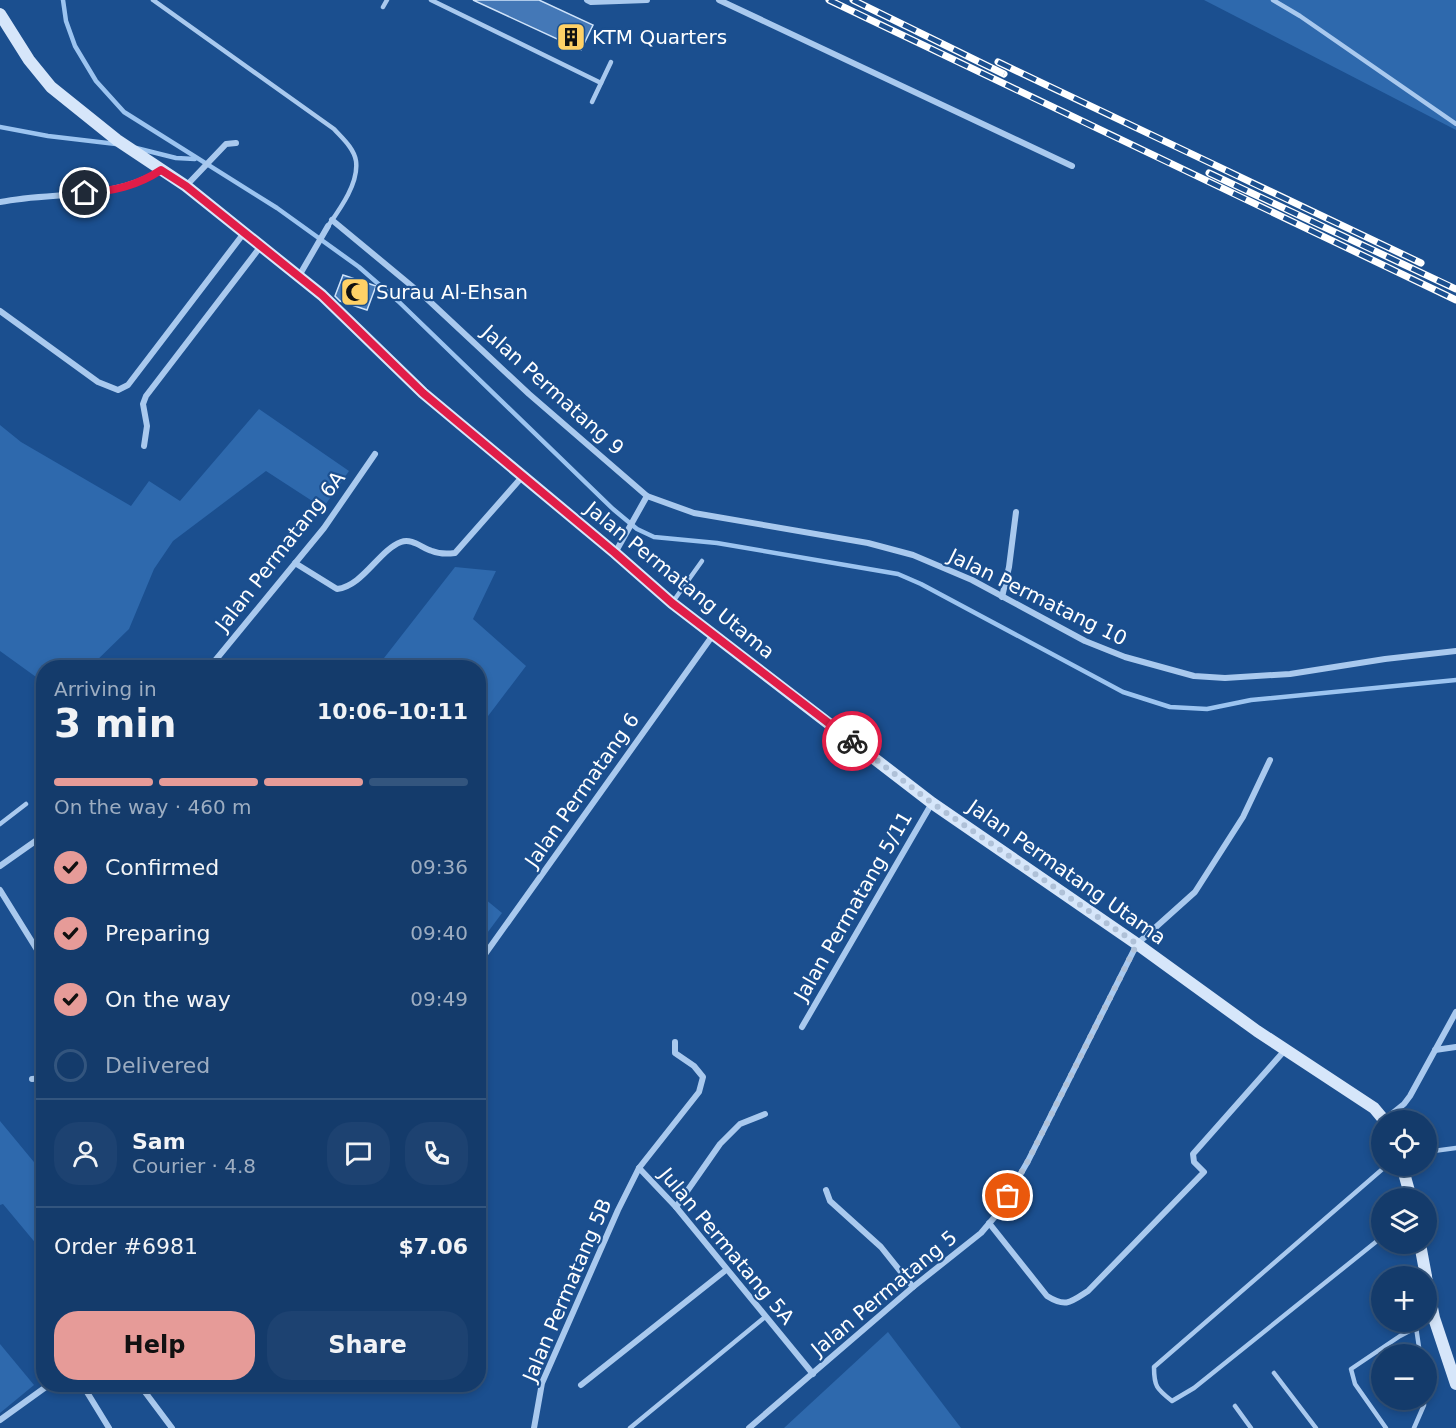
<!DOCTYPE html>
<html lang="en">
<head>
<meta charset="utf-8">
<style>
  :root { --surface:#143b6b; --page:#1d4271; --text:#f1f3f6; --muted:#9dadc1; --line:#33557e; --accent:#e69b98 }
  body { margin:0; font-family:"DejaVu Sans",sans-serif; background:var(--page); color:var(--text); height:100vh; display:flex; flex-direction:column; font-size:22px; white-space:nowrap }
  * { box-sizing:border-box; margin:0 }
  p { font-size:20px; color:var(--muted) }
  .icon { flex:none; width:33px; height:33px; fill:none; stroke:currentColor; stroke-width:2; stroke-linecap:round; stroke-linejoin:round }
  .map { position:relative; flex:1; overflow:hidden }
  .sheet { position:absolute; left:36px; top:660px; width:450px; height:732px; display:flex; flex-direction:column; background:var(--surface); border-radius:24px; box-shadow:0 3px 9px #0003,0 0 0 2px var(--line) }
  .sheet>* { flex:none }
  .controls { position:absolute; left:1371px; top:1110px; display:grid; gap:12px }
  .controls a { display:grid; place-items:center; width:66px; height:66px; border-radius:50%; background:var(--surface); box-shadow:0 3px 9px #0003,0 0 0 2px var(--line); font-size:30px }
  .pin { position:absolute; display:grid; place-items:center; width:51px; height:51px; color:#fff; margin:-26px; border:3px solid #fff; border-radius:50%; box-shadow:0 2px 6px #0007 }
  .courier { position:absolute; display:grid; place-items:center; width:60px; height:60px; margin:-30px; border:4px solid #e11d48; border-radius:50%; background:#fff; color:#222; box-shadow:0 2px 8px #0007 }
  .headline em { font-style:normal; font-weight:700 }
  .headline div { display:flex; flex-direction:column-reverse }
  .headline { display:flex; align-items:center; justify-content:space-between; height:102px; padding:0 18px }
  h1 { font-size:39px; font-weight:700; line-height:45px }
  .bar { display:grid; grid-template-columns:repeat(4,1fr); gap:9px 6px; align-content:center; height:72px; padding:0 18px }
  .bar i { height:8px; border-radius:4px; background:var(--line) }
  .bar .on { background:var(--accent) }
  .bar p { grid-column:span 4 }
  .line { display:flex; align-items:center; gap:15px; padding:0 18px; border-top:2px solid var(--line) }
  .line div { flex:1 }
  .round { display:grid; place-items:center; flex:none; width:63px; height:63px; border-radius:24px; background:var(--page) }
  ol { padding:0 18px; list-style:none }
  li { display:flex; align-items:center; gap:18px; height:66px }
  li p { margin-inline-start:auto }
  li .icon { padding:6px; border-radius:50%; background:var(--accent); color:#111; stroke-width:4 }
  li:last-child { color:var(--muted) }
  li i { width:33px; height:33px; border:3px solid var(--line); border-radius:50% }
  .action { display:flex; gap:12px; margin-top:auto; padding:12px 18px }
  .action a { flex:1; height:69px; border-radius:24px; background:var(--accent); color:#111; font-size:24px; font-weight:700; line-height:69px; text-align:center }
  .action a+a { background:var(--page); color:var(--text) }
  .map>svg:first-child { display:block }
  .green { fill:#2e69ad }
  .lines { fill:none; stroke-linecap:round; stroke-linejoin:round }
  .stream { stroke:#9cc4f0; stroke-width:4.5 }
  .building { fill:#4478b7; stroke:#cfe3fa; stroke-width:1.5 }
  .lane { stroke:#a9c9ee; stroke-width:4.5 }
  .street { stroke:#a9c9ee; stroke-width:6 }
  .secondary { stroke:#d6e6fa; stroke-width:12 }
  .rail-casing { stroke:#fff; stroke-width:7 }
  .rail { stroke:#1b4f8f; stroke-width:4.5; stroke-dasharray:14; stroke-linecap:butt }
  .done { stroke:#afc1d8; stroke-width:6; stroke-dasharray:0 10.8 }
  .route { stroke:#e11d48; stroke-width:8 }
  .labels { text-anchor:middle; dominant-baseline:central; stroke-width:4.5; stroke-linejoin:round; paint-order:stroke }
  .poi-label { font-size:20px; fill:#fff; stroke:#1b4f8f; text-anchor:start }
  .street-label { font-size:20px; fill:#fff; stroke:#1b4f8f }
</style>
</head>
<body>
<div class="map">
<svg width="1456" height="1428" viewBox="0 0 1456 1428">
  <rect width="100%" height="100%" fill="#1b4f8f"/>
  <g class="green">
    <polygon points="1204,0 1456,0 1456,130"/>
    <polygon points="259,409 349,471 323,508 266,471 173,541 154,569 129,629 90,667 44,668 43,682 0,651 0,425 21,442 131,506 149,481 180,501"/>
    <polygon points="455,567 496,571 473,619 526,666 479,728 478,668 377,667"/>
    <polygon points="479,894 502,913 479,944"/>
    <polygon points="0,1121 43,1173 43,1252 3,1204 0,1205"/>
    <polygon points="888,1332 961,1428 784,1428"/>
    <polygon points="0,1344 34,1385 0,1413"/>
  </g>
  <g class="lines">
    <g class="stream">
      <polyline points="63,0 66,21 75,46 96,81 124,112 277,208 359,267 398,301 613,509 637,529 654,537 717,543 898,574 921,584 1123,692 1170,707 1207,709 1251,700 1456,680"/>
      <polyline points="0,127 48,136 116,144"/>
      <polyline points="136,148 176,158 195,159"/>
    </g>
  </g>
  <g class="building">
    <polygon points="473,0 539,0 593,25 581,50"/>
    <polygon points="343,275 376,286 367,310 340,301 335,296"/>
  </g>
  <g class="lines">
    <g class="lane">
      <path d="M153,0L334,129C342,138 354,148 356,161C359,183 340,209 328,226"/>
      <polyline points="431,0 601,83"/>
      <polyline points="1273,0 1300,16 1456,124"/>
      <polyline points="383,7 387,0"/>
      <polyline points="592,102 611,62"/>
      <polyline points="672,603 702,561"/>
      <polyline points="0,824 26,804"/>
      <polyline points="1426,1152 1456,1148"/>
      <path d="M1382,1237L1194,1388L1172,1401C1157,1389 1154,1387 1154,1367L1386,1166"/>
      <polyline points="1416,1327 1420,1354"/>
      <polyline points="1274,1373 1316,1428"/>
      <polyline points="1235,1406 1251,1428"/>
      <polyline points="630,1428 765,1317"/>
      <polyline points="1386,1428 1355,1384 1351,1369 1400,1336 1432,1319"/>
      <polyline points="1414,1428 1424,1405 1424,1400"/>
    </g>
    <g class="street">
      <polyline points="587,0 591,2 647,0"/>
      <polyline points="719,0 1072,166"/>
      <polyline points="186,186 226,144 236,143"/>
      <path d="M0,202C54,191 113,201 161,170"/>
      <polyline points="332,220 425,297 529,394 647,496 694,513 868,543 913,555 972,580 1085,641 1125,657 1194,676 1225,678 1290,674 1385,659 1456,651"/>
      <polyline points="299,276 328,226"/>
      <polyline points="0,311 98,382 118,390 128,385 244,233"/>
      <polyline points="144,446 147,426 143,404 146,396 261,246"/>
      <polyline points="615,553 647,496"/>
      <path d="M295,563L337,589C363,586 379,550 401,542C412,538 422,548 432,551C439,554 447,554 455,553L522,477"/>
      <polyline points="1002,597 1009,567 1016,512"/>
      <polyline points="209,668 324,528 375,454"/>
      <polyline points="0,866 44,835"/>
      <polyline points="0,890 44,961"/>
      <polyline points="478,964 713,635"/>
      <polyline points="802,1027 932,803"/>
      <polyline points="1435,1050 1456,1047"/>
      <polyline points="32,1079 44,1078"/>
      <polyline points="1384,1120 1404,1104 1410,1096 1456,1012"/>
      <polyline points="639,1168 676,1207 813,1374"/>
      <polyline points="826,1190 830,1201 881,1247 913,1287"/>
      <polyline points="676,1207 720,1144 740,1124 765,1114"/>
      <path d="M989,1223L1047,1296C1066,1308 1071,1302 1088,1291L1204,1172L1194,1162L1193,1154L1285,1050"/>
      <polyline points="82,1384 109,1428"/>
      <polyline points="139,1384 172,1428"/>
      <polyline points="581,1385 726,1270"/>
      <polyline points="0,1420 50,1384"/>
      <polyline points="534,1428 542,1383 618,1210 639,1168 699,1092 703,1077 694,1066 675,1053 675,1042"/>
      <polyline points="749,1428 913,1287 981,1233 998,1213 1028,1161 1137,944 1195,892 1243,817 1270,760"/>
    </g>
    <g class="secondary">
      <polyline points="0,14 29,60 51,87 117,140 186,186 322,295 423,393 615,553 672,603 932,803 1137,944 1257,1031 1374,1108 1384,1120"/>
      <polyline points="1402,1166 1411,1198"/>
      <polyline points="1420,1244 1426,1276"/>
      <polyline points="1426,1277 1434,1318 1456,1384"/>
    </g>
    <g class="rail-casing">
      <g id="rail">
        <polyline points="829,0 1456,300"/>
        <polyline points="853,0 1004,74"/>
        <polyline points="998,62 1421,263"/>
        <polyline points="1209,173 1456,289"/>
      </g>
    </g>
    <use href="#rail" class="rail"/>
  </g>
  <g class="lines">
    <polyline class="done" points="852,741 932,803 1137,944 1028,1161 1008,1196"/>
    <path class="route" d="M85,193C113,191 137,186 161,170L186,186L322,295L423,393L615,553L672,603L852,741"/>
  </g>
  <defs>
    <g id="building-square" transform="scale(1.5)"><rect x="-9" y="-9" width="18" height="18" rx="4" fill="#ffd166" stroke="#1b4f8f"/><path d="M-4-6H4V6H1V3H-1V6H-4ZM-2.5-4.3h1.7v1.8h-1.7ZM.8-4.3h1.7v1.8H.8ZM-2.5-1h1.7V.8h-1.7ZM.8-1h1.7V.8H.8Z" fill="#111"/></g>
    <g id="mosque-square" transform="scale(1.5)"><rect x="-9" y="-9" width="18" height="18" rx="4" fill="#ffd166" stroke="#1b4f8f"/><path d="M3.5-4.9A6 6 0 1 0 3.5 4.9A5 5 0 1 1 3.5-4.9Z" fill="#111"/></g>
  </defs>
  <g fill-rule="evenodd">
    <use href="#building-square" x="571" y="37"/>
    <use href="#mosque-square" x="355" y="292"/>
  </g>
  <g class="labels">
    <g class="poi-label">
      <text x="592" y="37">KTM Quarters</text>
      <text x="376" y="292">Surau Al-Ehsan</text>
    </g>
    <g class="street-label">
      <text transform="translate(553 390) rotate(42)">Jalan Permatang 9</text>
      <text transform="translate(280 551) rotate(-52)">Jalan Permatang 6A</text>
      <text transform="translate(680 580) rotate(39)">Jalan Permatang Utama</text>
      <text transform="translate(1038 597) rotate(26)">Jalan Permatang 10</text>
      <text transform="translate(582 790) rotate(-55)">Jalan Permatang 6</text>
      <text transform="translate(1067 872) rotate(35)">Jalan Permatang Utama</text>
      <text transform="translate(853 906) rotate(-60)">Jalan Permatang 5/11</text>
      <text transform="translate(727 1246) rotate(50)">Julan Permatang 5A</text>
      <text transform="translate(567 1290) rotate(-67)">Jalan Permatang 5B</text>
      <text transform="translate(884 1293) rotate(-40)">Jalan Permatang 5</text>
    </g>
  </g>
</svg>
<div class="controls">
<a><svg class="icon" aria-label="locate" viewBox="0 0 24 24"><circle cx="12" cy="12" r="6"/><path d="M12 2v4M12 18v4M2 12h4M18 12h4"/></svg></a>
<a><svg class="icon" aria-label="layers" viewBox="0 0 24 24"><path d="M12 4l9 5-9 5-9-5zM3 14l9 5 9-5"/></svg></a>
<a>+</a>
<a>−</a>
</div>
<div class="pin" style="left:1008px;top:1196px;background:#ea580c"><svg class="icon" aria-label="bag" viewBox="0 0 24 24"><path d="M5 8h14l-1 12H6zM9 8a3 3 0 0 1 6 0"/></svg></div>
<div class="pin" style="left:85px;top:193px;background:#1f2937"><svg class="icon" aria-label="home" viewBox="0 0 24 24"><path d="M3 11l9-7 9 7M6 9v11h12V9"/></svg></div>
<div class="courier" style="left:852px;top:741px"><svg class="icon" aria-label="bike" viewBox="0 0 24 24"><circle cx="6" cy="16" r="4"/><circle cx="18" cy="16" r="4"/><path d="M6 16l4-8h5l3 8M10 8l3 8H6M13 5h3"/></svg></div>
<section class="sheet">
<div class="headline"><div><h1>3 min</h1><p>Arriving in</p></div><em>10:06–10:11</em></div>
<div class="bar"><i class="on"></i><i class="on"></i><i class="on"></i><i></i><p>On the way · 460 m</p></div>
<ol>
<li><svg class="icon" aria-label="check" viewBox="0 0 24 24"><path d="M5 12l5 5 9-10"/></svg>Confirmed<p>09:36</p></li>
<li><svg class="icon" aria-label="check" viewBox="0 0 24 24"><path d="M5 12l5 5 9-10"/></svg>Preparing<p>09:40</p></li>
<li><svg class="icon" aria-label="check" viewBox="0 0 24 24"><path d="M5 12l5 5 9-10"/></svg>On the way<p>09:49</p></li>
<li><i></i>Delivered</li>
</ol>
<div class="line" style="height:108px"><a class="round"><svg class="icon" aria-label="person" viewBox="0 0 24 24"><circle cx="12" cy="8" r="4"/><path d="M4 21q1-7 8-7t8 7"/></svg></a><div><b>Sam</b><p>Courier · 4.8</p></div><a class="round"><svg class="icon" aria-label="chat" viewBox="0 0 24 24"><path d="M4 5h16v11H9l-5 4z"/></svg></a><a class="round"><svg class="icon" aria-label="phone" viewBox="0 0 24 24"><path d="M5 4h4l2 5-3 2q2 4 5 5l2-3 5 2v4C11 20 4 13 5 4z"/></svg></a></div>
<div class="line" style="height:78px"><div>Order #6981</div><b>$7.06</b></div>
<div class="action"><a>Help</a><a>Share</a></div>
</section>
</div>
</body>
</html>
